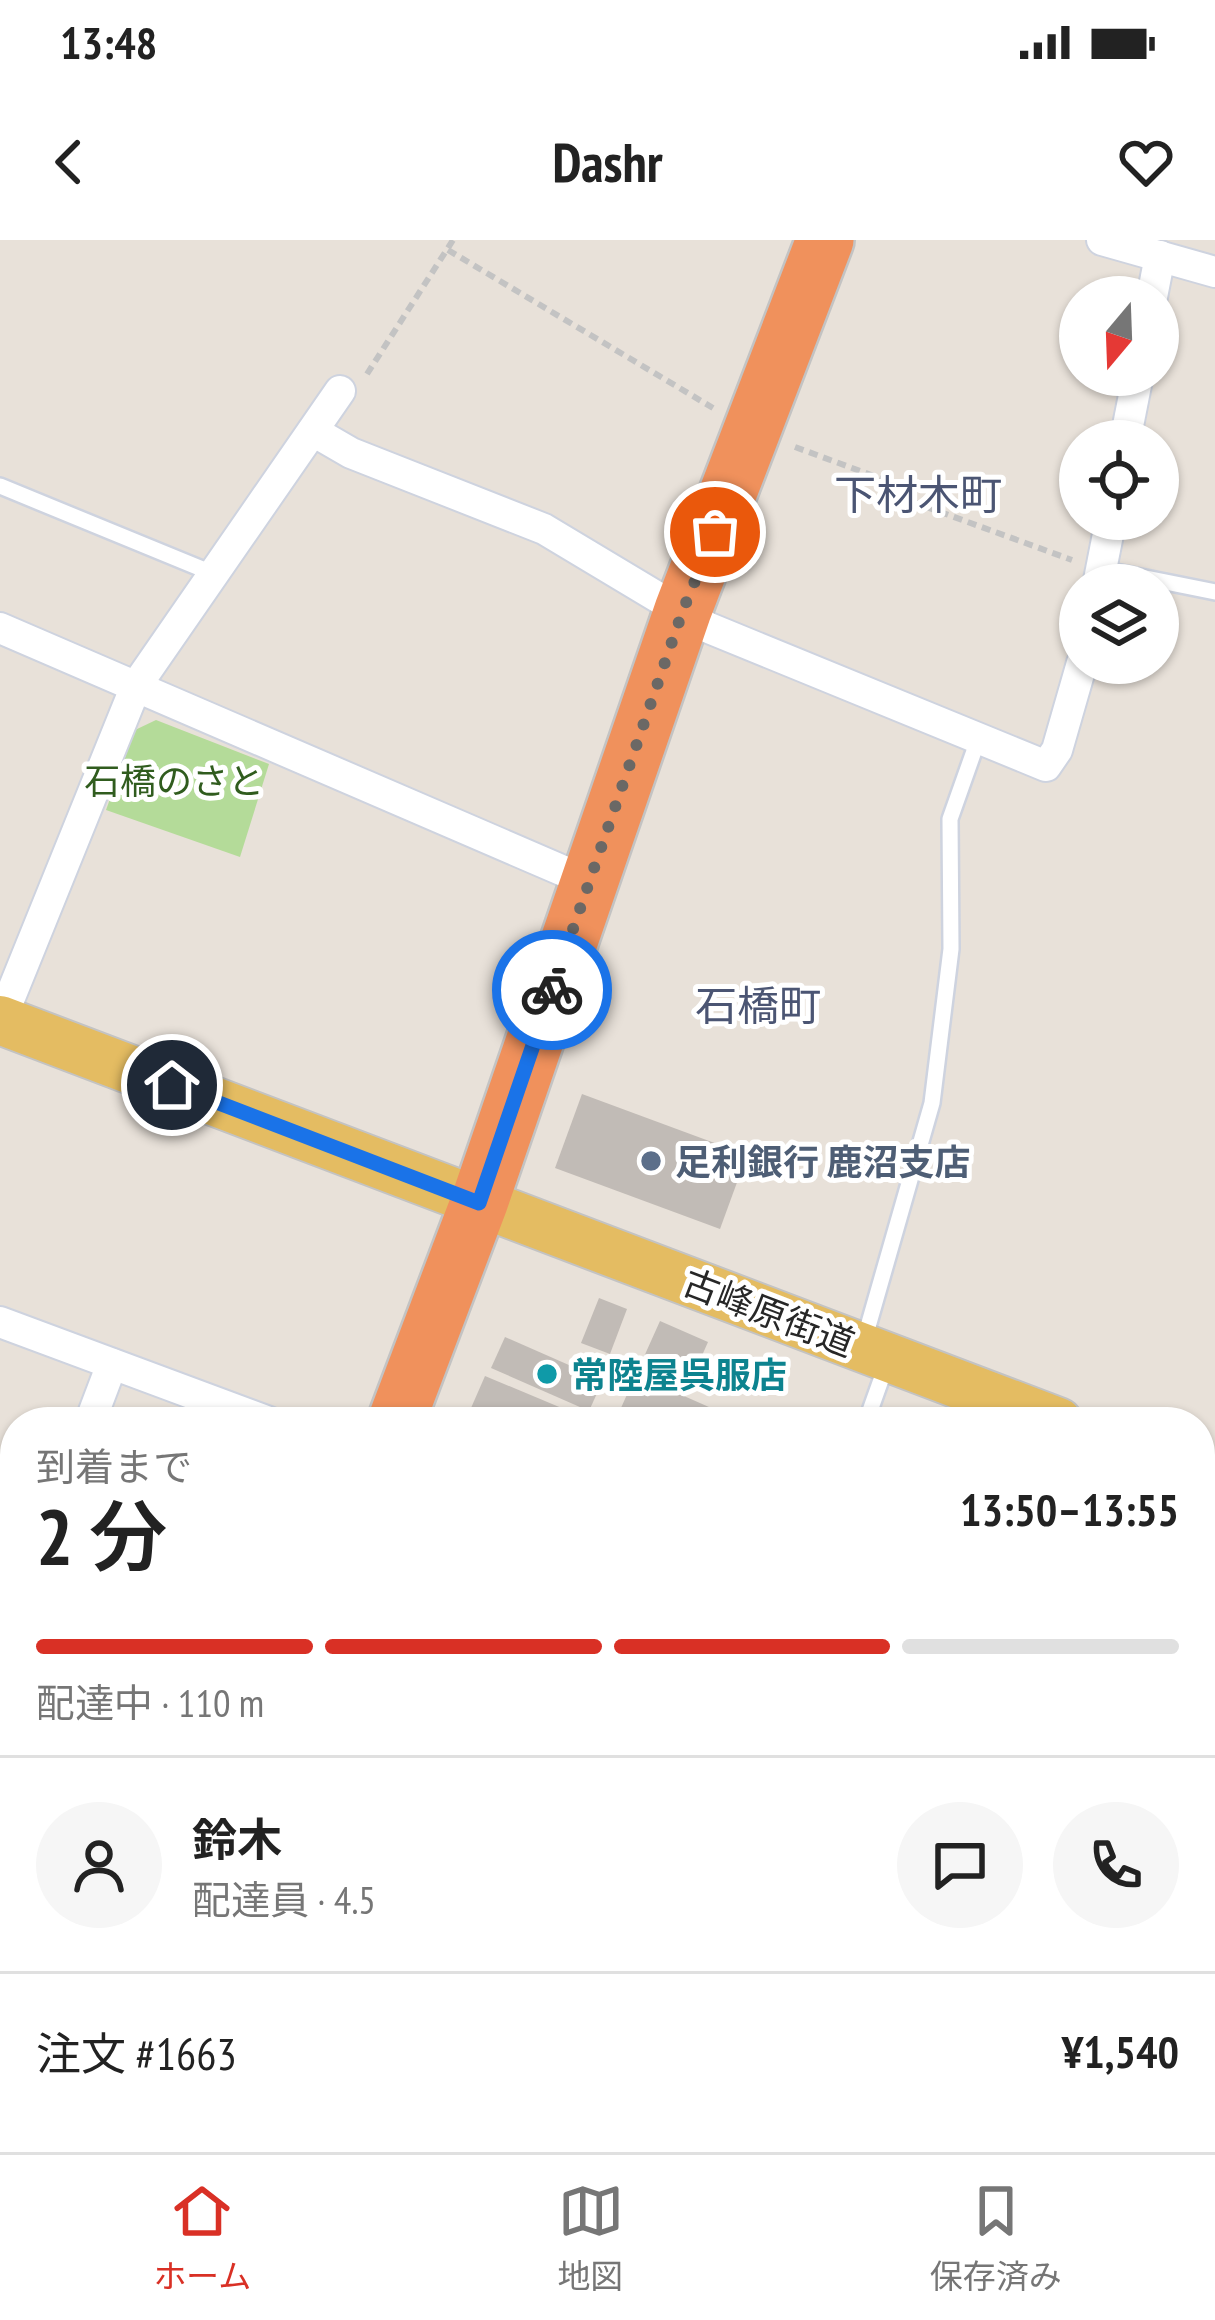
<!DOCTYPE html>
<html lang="ja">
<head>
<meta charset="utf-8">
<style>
  :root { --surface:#fff; --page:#f6f6f6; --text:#222; --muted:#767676; --line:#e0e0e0; --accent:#d93025 }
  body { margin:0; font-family:"PT Sans Narrow","Noto Sans JP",sans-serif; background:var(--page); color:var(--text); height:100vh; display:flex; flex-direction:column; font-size:45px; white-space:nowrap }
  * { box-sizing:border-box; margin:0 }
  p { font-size:39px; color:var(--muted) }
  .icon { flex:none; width:66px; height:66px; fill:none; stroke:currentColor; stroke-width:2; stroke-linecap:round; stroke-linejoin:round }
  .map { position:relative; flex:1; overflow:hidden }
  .panel { position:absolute; left:0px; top:1167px; width:1215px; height:747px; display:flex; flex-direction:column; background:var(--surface); border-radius:48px 48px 0 0; box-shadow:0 3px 9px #0004 }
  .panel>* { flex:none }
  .needle { width:78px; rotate:199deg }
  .buttons { position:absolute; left:1059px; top:36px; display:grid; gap:24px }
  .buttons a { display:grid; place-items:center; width:120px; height:120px; border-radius:50%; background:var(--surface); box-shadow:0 3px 9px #0004; font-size:60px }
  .pin { position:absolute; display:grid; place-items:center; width:102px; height:102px; color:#fff; margin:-51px; border:6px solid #fff; border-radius:50%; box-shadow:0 3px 12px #0007 }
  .courier { position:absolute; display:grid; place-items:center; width:120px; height:120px; margin:-60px; border:9px solid #1a73e8; border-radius:50%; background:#fff; color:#222; box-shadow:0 3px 15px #0007 }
  .summary em { font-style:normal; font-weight:600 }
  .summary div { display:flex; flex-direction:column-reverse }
  .summary { display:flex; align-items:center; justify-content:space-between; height:204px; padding:0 36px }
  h1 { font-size:78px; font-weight:600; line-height:90px }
  .bar { display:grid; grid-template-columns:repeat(4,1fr); gap:18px 12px; align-content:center; height:144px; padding:0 36px }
  .bar i { height:15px; border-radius:9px; background:var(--line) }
  .bar .selected { background:var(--accent) }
  .bar p { grid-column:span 4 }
  .line { display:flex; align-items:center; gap:30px; padding:0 36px; border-top:3px solid var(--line) }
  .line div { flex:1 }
  .round { display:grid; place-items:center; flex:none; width:126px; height:126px; border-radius:63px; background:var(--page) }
  .status { display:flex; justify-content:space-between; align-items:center; height:84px; padding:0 60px; background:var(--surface); direction:ltr }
  .status svg { height:33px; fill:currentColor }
  header { display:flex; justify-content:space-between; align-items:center; height:156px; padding:0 36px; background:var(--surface); font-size:54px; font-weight:600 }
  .tab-bar { display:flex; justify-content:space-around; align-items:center; height:168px; border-top:3px solid var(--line); background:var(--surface); font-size:33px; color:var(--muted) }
  .tab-bar a { display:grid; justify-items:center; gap:6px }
  .tab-bar .selected { color:var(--accent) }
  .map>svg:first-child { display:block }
  .education { fill:#e9dcc9 }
  .green { fill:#b4db99 }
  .building { fill:#c1bbb6 }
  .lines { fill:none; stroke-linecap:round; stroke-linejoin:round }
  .lane-casing { stroke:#ced3df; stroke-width:20 }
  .street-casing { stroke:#ced3df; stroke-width:34 }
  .primary-casing { stroke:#c3c3c3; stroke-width:52 }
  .highway-casing { stroke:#c3c3c3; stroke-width:62 }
  .path { stroke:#c3c3c3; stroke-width:6; stroke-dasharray:9 6; stroke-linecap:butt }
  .lane { stroke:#fff; stroke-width:15 }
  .street { stroke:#fff; stroke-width:30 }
  .primary { stroke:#e4bc62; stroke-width:48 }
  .highway { stroke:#f0915c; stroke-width:57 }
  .done { stroke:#6b6865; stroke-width:12; stroke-dasharray:0 21.6 }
  .route { stroke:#1a73e8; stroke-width:15 }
  .service-dot { fill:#5c6f8a; stroke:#fff; stroke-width:4.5 }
  .culture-dot { fill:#0f9aa8; stroke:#fff; stroke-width:4.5 }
  .labels { text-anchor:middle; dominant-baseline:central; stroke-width:10; stroke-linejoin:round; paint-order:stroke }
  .park-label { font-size:36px; fill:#305c1e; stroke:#fff }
  .service-label { font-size:36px; font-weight:bold; fill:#4e5e75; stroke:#fff; text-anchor:start }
  .street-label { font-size:36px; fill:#272727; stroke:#fff }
  .culture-label { font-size:36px; font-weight:bold; fill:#0d838f; stroke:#fff; text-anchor:start }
  .quarter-label { font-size:42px; fill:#4b5573; stroke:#fff }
</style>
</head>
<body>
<div class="status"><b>13:48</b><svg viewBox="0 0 49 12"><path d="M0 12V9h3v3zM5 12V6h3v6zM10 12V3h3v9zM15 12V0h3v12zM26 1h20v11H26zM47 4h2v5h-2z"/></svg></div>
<header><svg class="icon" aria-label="back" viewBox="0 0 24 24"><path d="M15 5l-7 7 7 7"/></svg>Dashr<svg class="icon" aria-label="heart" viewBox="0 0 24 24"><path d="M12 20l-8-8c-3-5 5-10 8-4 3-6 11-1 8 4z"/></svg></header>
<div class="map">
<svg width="1215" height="1912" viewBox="0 0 1215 1912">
  <rect width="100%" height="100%" fill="#e8e1d9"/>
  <polygon class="education" points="810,1899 1156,1899 1180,1912 801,1912"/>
  <polygon class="green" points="156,480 269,524 240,617 106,570 135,490"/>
  <g class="building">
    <polygon points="582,854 747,915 720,989 555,928"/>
    <polygon points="599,1058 627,1069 610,1114 581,1103"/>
    <polygon points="660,1081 708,1102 684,1156 718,1171 713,1182 616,1179"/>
    <polygon points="505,1097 603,1140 589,1171 491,1128"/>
    <polygon points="485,1136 595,1182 504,1182 471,1168"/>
    <polygon points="877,1899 1074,1899 1095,1912 869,1912"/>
  </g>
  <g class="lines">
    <g class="lane-casing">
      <g id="lane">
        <polyline points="0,246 212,333"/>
        <polyline points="1101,329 1215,352"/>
        <polyline points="863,1104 932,863 951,709 950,579 979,497"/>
        <polyline points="866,1182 887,1123"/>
        <polyline points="1200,1543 1215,1547"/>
      </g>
    </g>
    <g class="street-casing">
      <g id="street">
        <polyline points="1102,0 1215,32"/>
        <polyline points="1152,57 1160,16"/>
        <polyline points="313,191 351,213 544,289 709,388 1046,526 1057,510 1082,423"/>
        <polyline points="1125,201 1138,135"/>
        <polyline points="1098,345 1111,279"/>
        <polyline points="0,388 589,642"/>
        <polyline points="0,782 136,446 340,151"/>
        <polyline points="0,1082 269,1182"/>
        <polyline points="90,1182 112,1124"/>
        <polyline points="0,1416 15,1377"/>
        <polyline points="0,1469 15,1477"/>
        <polyline points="541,1899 571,1912"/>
        <polyline points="761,1912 770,1899"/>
      </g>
    </g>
    <g class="primary-casing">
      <g id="primary">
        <polyline points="0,780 1058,1182"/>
        <polyline points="1200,1236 1215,1242"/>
      </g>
    </g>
    <g class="highway-casing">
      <g id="highway">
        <polyline points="396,1182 479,963 683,370 825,0"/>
        <polyline points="56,1912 64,1899"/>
      </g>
    </g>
    <g class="path">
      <polyline points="448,10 713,168"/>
      <polyline points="367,134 453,0"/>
      <polyline points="795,207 890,242 891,254 1072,320"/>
    </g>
    <use href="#lane" class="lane"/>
    <use href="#street" class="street"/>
    <use href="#primary" class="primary"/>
    <use href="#highway" class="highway"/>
  </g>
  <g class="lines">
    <polyline class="done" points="552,750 683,370 715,292"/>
    <polyline class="route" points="172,845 479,963 552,750"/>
  </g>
  <circle class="service-dot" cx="651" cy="921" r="12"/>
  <circle class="culture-dot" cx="547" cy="1134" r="12"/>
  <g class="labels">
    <g class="park-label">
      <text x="174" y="540">石橋のさと</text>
    </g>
    <g class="service-label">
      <text x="675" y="921">足利銀行 鹿沼支店</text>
    </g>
    <g class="street-label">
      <text transform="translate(769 1072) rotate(21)">古峰原街道</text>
    </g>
    <g class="culture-label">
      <text x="571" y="1134">常陸屋呉服店</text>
    </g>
    <g class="quarter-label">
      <text x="918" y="254">下材木町</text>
      <text x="758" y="765">石橋町</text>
    </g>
  </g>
</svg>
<div class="buttons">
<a><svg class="needle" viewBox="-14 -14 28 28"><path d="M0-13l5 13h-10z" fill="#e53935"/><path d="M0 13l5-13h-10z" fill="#767676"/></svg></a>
<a><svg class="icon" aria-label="locate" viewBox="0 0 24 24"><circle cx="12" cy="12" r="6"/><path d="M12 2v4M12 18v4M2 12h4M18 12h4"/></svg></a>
<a><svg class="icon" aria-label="layers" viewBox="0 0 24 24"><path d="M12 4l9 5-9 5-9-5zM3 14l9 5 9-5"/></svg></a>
</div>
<div class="pin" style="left:715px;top:292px;background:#ea580c"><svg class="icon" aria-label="bag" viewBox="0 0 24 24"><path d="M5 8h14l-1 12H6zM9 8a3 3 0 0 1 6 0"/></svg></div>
<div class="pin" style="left:172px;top:845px;background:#1f2937"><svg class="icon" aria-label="home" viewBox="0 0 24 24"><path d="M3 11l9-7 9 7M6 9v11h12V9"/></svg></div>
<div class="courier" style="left:552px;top:750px"><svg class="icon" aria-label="bike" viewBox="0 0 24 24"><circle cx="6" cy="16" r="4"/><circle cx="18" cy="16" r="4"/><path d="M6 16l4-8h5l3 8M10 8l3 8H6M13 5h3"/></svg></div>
<section class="panel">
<div class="summary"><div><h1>2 分</h1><p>到着まで</p></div><em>13:50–13:55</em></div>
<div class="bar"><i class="selected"></i><i class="selected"></i><i class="selected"></i><i></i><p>配達中 · 110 m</p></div>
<div class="line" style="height:216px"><a class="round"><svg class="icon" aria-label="person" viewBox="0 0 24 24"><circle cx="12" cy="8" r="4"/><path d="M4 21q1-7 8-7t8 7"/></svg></a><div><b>鈴木</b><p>配達員 · 4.5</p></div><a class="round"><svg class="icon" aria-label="chat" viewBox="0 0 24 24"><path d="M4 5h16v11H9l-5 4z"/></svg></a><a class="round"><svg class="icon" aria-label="phone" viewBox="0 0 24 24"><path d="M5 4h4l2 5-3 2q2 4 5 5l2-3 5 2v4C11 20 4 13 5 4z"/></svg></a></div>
<div class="line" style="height:156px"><div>注文 #1663</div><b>¥1,540</b></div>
</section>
</div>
<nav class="tab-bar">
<a class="selected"><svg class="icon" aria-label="home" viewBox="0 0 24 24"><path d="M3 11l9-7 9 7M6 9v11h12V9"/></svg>ホーム</a>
<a><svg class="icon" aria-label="map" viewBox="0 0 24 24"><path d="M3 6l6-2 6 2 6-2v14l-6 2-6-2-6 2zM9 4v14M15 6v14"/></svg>地図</a>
<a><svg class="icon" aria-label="saved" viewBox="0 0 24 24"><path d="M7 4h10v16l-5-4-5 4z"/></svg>保存済み</a>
</nav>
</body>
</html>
